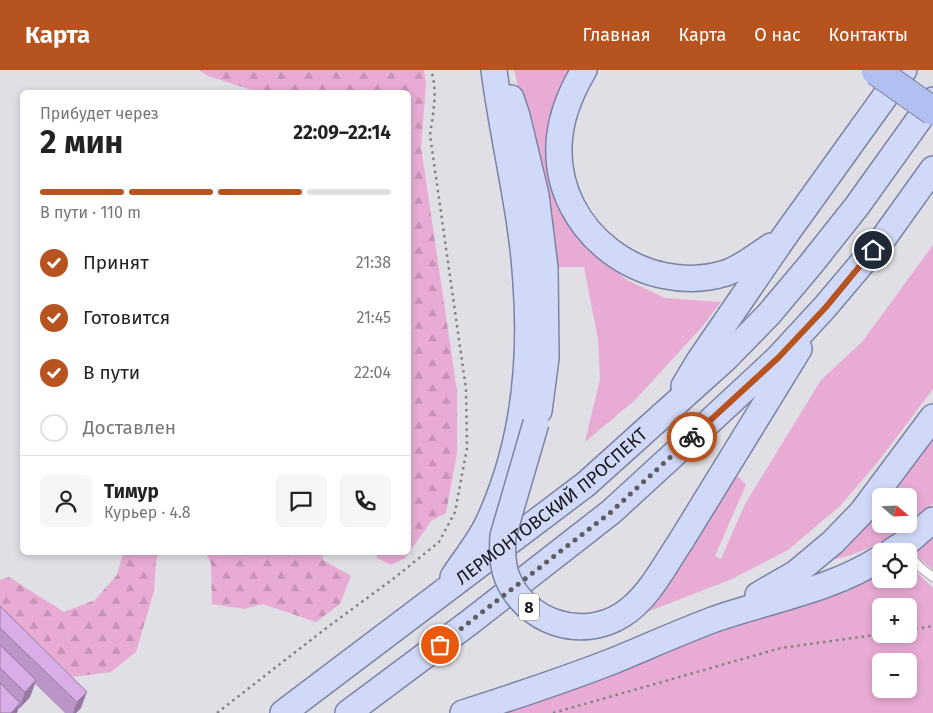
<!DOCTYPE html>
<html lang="ru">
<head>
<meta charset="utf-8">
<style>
  :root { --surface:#fff; --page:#f6f6f6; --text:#222; --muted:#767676; --line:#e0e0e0; --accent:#b7531f }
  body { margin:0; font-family:"Fira Sans",sans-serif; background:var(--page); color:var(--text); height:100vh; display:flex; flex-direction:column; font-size:19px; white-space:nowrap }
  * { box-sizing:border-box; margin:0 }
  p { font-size:16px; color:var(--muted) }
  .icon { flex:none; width:28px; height:28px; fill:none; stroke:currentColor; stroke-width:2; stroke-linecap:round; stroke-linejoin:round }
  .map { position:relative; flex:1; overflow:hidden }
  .drawer { position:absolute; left:20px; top:20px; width:391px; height:465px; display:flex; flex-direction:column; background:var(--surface); border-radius:8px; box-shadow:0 2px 8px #0003 }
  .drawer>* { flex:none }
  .needle { width:32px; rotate:109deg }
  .fabs { position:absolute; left:872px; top:418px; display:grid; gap:10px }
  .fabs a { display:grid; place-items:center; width:45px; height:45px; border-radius:8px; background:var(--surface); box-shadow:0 2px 8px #0003; font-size:25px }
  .pin { position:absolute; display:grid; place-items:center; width:42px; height:42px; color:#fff; margin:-21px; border:2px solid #fff; border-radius:50%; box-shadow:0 1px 5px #0007 }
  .courier { position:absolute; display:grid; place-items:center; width:50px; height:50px; margin:-25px; border:4px solid #b7531f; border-radius:50%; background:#fff; color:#222; box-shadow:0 1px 6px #0007 }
  .overview em { font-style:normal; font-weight:700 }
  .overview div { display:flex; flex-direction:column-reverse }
  .overview { display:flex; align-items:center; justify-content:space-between; height:85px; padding:0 20px }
  h1 { font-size:32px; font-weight:700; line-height:38px }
  .bar { display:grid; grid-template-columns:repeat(4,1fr); gap:8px 5px; align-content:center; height:60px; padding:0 20px }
  .bar i { height:6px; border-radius:4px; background:var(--line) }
  .bar .active { background:var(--accent) }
  .bar p { grid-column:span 4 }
  .line { display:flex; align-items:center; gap:12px; padding:0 20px; border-top:1px solid var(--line) }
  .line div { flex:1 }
  .round { display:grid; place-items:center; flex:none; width:52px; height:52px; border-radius:8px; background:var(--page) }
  ol { padding:0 20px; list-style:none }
  li { display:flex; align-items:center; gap:15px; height:55px }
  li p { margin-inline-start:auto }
  li .icon { padding:5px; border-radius:50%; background:var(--accent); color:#fff; stroke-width:4 }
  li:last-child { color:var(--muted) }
  li i { width:28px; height:28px; border:2px solid var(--line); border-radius:50% }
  header { display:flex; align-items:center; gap:30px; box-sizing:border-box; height:70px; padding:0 25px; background:var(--accent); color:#fff }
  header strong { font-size:24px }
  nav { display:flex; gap:28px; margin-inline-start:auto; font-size:18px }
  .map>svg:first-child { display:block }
  .grass { fill:#e8abd4; fill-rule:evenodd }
  .forest { fill:url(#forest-firs) }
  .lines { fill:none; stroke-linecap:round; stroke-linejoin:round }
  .lane-casing { stroke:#a6a5ab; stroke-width:10 }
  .primary-casing { stroke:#7b84a5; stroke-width:28 }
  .path { stroke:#828286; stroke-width:2.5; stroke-dasharray:2.5 4; stroke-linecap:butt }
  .lane { stroke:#fff; stroke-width:8 }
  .primary { stroke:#d0d9f7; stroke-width:25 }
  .primary-bridge-casing { stroke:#7b84a5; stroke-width:28; stroke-linecap:butt }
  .highway-bridge-casing { stroke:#7b84a5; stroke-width:30; stroke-linecap:butt }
  .primary-bridge { stroke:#d0d9f7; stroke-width:25 }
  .highway-bridge { stroke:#b1bff1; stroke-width:28 }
  .wall { fill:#ba95c8 }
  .shaded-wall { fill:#9779a2 }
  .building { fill:#d8ade8; stroke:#9779a2 }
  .done { stroke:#5d5c60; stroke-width:5; stroke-dasharray:0 9 }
  .route { stroke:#b7531f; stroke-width:6 }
  .labels { text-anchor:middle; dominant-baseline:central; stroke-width:4.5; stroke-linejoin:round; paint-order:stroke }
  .shield { fill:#fff; stroke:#5c5c5d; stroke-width:1 }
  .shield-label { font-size:16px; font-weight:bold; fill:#161618 }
  .street-label { font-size:18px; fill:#161618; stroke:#fff }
</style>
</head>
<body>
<header>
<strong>Карта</strong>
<nav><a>Главная</a><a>Карта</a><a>О нас</a><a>Контакты</a></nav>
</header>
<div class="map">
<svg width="933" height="643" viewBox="0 0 933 643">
  <defs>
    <pattern id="forest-firs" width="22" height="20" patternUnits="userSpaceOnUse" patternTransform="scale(1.25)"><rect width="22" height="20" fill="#e8abd4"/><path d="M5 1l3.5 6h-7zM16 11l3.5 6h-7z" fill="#c692b5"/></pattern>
  </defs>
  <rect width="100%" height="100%" fill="#e0dfe5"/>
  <g class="grass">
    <polygon points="514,0 577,0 556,45 590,178 627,210 665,228 721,232 701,258 635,330 585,372 600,309 598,269 584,197 559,197 554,337 551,337 530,63"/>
    <polygon points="933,175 933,319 877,393 840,436 788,480 732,509 647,542 733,409 739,407 746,415 715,486 721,489 745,434 821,310 862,272"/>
    <polygon points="933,367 933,433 897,467 848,486 813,494 881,431 881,454 909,454 909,426 885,426"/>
    <polygon points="933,456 933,500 919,488 912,475"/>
    <path d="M881,495V509H909V495L933,518V643H477ZM881,536H909V564H881ZM881,591H909V619H881Z"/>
  </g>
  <g class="forest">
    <polygon points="199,0 424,0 426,14 421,77 457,321 457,383 446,443 432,450 405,488 391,495 377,488 376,483 409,482 409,22 258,22 208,6"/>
    <polygon points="123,483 159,483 156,490 154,521 136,582 111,602 73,607 0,537 0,510 9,507 64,542 95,530 117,505"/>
    <polygon points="206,483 322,483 323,490 351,506 340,534 316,552 263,534 244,539 212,534 211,494"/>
  </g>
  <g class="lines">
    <g class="lane-casing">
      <polyline id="lane" points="909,485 921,498 933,507"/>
    </g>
    <g class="primary-casing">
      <g id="primary">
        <path d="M584,0C571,22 560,49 559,75C555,162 644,228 726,203C743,197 757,185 771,176"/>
        <polyline points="511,28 517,46 536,125 545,198 546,288 539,341"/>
        <polyline points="684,316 699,291 784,167 904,0"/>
        <polyline points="681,471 799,279"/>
        <polyline points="892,481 911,469 933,450"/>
        <path d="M453,507C464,490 479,472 488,453C523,378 532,295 526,213C522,142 503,71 494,0"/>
        <polyline points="758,525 796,503 833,472 862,442 933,347"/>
        <path id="s1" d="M283,643L586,414L725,289L769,244L811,194L857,136L933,30"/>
        <polyline points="348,643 470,552 611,442 707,354 778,288 825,237 885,166 933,99"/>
        <path d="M463,643C513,627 564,610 613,591C647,577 680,562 715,549C770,530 831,520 881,488"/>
      </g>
    </g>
    <g class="path">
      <polyline points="909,560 933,556"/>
      <path d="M217,643L325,559L393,509L439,472L455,442L467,378L466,319L430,65C433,44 438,21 431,0"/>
      <polyline points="553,643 781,578 882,564"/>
    </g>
    <use href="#lane" class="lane"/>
    <use href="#primary" class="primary"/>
    <g class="primary-bridge-casing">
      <path id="primary-bridge" d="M536,353L503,466C502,480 502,494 507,507C525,552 581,571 622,545C648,529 664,496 681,471"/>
    </g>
    <g class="highway-bridge-casing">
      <polyline id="highway-bridge" points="876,1 933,41"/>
    </g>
    <use href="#primary-bridge" class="primary-bridge"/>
    <use href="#highway-bridge" class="highway-bridge"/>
  </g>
  <polygon class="wall" points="0,536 81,638 76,643 65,643 35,614 30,627 19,639 18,638 17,643 0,643"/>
  <g class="shaded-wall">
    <polygon points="36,610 30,627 19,639 25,622"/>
    <polygon points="87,622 81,638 76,643 73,643 77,632"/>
    <polygon points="20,633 17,643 11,643"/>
  </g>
  <g class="building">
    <polygon points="0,536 87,622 77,632 0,558"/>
    <polygon points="0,575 36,610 25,622 0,598"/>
    <polygon points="0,613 20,633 11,643 0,643"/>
  </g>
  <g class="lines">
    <polyline class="done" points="440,575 611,442 692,367"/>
    <polyline class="route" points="692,367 778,288 826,237 873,180"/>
  </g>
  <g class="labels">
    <rect class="shield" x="519" y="523.5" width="20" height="27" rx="4"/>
    <g class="shield-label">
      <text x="529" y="537">8</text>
    </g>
    <g class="street-label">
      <text stroke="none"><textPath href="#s1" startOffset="339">ЛЕРМОНТОВСКИЙ ПРОСПЕКТ</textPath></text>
    </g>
  </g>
</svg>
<div class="fabs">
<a><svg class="needle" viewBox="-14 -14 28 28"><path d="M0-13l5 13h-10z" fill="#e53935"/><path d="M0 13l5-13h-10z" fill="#767676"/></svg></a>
<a><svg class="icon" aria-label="locate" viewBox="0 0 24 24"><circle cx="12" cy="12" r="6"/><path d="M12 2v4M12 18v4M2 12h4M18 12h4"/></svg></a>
<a>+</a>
<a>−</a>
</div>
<div class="pin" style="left:440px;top:575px;background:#ea580c"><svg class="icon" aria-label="bag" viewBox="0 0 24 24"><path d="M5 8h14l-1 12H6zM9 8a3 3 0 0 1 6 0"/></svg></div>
<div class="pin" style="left:873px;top:180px;background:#1f2937"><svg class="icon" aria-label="home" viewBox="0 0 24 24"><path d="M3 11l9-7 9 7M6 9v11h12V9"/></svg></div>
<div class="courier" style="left:692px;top:367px"><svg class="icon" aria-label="bike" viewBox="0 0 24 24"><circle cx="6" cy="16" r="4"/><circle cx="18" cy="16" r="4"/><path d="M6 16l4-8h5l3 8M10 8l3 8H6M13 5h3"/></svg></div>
<section class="drawer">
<div class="overview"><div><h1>2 мин</h1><p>Прибудет через</p></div><em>22:09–22:14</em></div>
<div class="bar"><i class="active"></i><i class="active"></i><i class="active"></i><i></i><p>В пути · 110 m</p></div>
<ol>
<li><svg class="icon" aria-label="check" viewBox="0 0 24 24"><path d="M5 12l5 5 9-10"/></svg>Принят<p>21:38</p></li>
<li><svg class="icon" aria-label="check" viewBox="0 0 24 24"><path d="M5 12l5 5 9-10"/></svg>Готовится<p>21:45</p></li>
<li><svg class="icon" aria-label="check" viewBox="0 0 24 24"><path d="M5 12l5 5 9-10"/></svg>В пути<p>22:04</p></li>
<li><i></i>Доставлен</li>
</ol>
<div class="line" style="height:90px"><a class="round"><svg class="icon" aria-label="person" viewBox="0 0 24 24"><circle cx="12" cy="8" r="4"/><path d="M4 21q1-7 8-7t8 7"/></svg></a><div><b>Тимур</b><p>Курьер · 4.8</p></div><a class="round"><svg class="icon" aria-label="chat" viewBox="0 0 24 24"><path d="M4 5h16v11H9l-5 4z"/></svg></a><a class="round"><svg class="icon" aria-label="phone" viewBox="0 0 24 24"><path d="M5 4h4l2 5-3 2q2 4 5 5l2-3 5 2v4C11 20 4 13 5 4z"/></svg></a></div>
</section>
</div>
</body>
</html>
